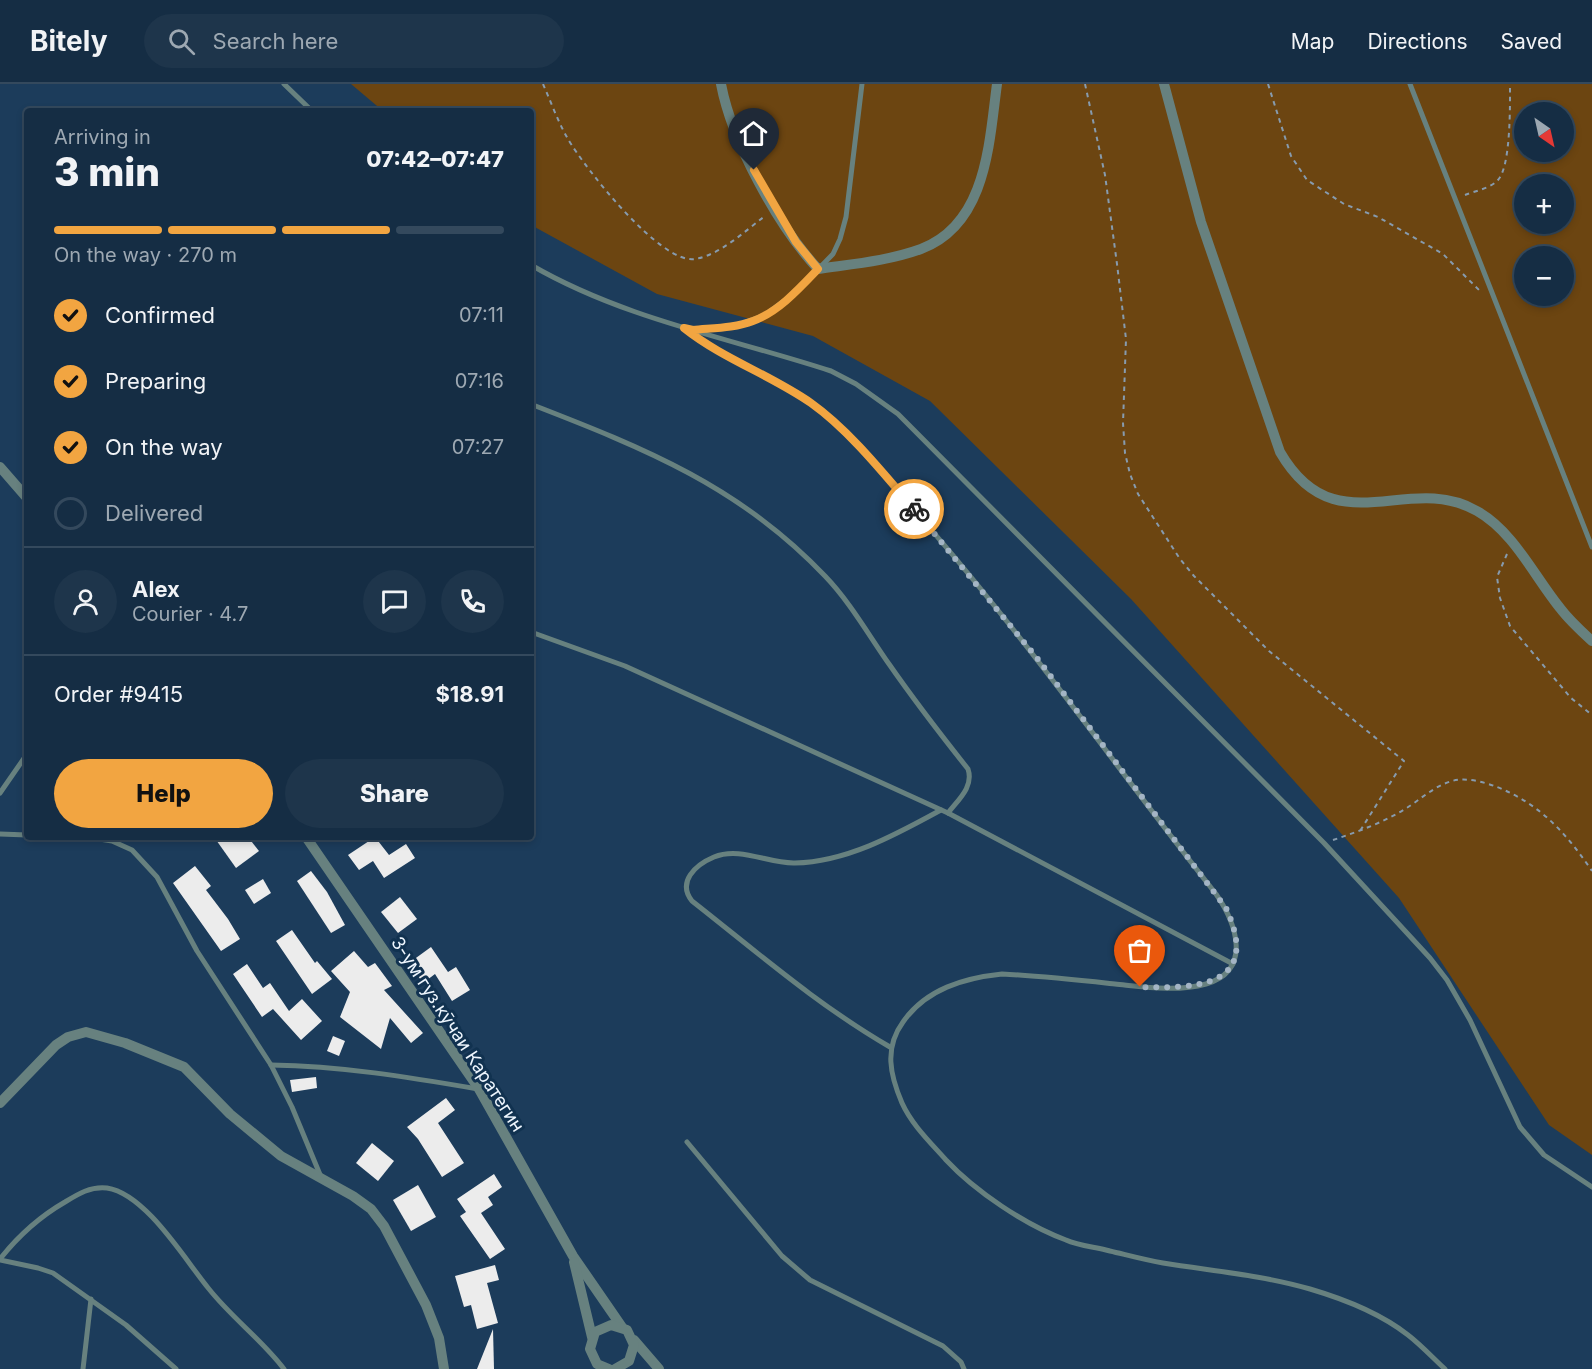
<!DOCTYPE html>
<html lang="en">
<head>
<meta charset="utf-8">
<style>
  :root { --surface:#152d44; --page:#1e354b; --text:#f1f3f6; --muted:#9da8b2; --line:#34495d; --accent:#f2a541 }
  body { margin:0; font-family:Inter,sans-serif; background:var(--page); color:var(--text); height:100vh; display:flex; flex-direction:column; font-size:22px; white-space:nowrap }
  * { box-sizing:border-box; margin:0 }
  p { font-size:20px; color:var(--muted) }
  .icon { flex:none; width:33px; height:33px; fill:none; stroke:currentColor; stroke-width:2; stroke-linecap:round; stroke-linejoin:round }
  .map { position:relative; flex:1; overflow:hidden }
  .details { position:absolute; left:24px; top:24px; width:510px; height:732px; display:flex; flex-direction:column; background:var(--surface); border-radius:6px; box-shadow:0 3px 9px #0003,0 0 0 2px var(--line) }
  .details>* { flex:none }
  .needle { width:39px; rotate:146deg }
  .tools { position:absolute; left:1514px; top:18px; display:grid; gap:12px }
  .tools a { display:grid; place-items:center; width:60px; height:60px; border-radius:50%; background:var(--surface); box-shadow:0 3px 9px #0003,0 0 0 2px var(--line); font-size:30px }
  .pin { position:absolute; display:grid; place-items:center; width:51px; height:51px; color:#fff; margin:-62px -26px; border-radius:50% 50% 50% 0; rotate:-45deg; box-shadow:0 0 6px #0007 }
  .pin .icon { rotate:45deg }
  .courier { position:absolute; display:grid; place-items:center; width:60px; height:60px; margin:-30px; border:4px solid #f2a541; border-radius:50%; background:#fff; color:#222; box-shadow:0 2px 8px #0007 }
  .headline em { font-style:normal; font-weight:800 }
  .headline div { display:flex; flex-direction:column-reverse }
  .headline { display:flex; align-items:center; justify-content:space-between; height:102px; padding:0 30px }
  h1 { font-size:39px; font-weight:800; line-height:45px }
  .bar { display:grid; grid-template-columns:repeat(4,1fr); gap:9px 6px; align-content:center; height:72px; padding:0 30px }
  .bar i { height:8px; border-radius:4px; background:var(--line) }
  .bar .current { background:var(--accent) }
  .bar p { grid-column:span 4 }
  .line { display:flex; align-items:center; gap:15px; padding:0 30px; border-top:2px solid var(--line) }
  .line div { flex:1 }
  .round { display:grid; place-items:center; flex:none; width:63px; height:63px; border-radius:32px; background:var(--page) }
  ol { padding:0 30px; list-style:none }
  li { display:flex; align-items:center; gap:18px; height:66px }
  li p { margin-inline-start:auto }
  li .icon { padding:6px; border-radius:50%; background:var(--accent); color:#111; stroke-width:4 }
  li:last-child { color:var(--muted) }
  li i { width:33px; height:33px; border:3px solid var(--line); border-radius:50% }
  .cta { display:flex; gap:12px; margin-top:auto; padding:12px 30px }
  .cta a { flex:1; height:69px; border-radius:36px; background:var(--accent); color:#111; font-size:24px; font-weight:800; line-height:69px; text-align:center }
  .cta a+a { background:var(--page); color:var(--text) }
  header { display:flex; align-items:center; gap:36px; box-sizing:border-box; height:84px; padding:0 30px; background:var(--surface); border-bottom:2px solid var(--line) }
  header strong { font-size:28px }
  nav { display:flex; gap:33px; margin-inline-start:auto; font-size:21px }
  .search { width:420px; height:54px; background:var(--page); display:flex; align-items:center; gap:15px; box-sizing:border-box; padding:0 21px; border-radius:33px; color:var(--muted); font-size:22px }
  .map>svg:first-child { display:block }
  .green { fill:#6c4511; fill-rule:evenodd }
  .building { fill:#ececec }
  .lines { fill:none; stroke-linecap:round; stroke-linejoin:round }
  .path { stroke:#879bae; stroke-width:2; stroke-dasharray:4.5 4.5; stroke-linecap:butt }
  .lane { stroke:#67817f; stroke-width:5 }
  .street { stroke:#67817f; stroke-width:10 }
  .done { stroke:#a4b5c5; stroke-width:6; stroke-dasharray:0 10.8 }
  .route { stroke:#f2a541; stroke-width:8 }
  .labels { text-anchor:middle; dominant-baseline:central; stroke-width:6; stroke-linejoin:round; paint-order:stroke }
  .street-label { font-size:18px; fill:#eef6fe; stroke:#113250 }
</style>
</head>
<body>
<header>
<strong>Bitely</strong>
<div class="search"><svg class="icon" aria-label="search" viewBox="0 0 24 24"><circle cx="10" cy="10" r="6"/><path d="M15 15l6 6"/></svg>Search here</div>
<nav><a>Map</a><a>Directions</a><a>Saved</a></nav>
</header>
<div class="map">
<svg width="1592" height="1285" viewBox="0 0 1592 1285">
  <rect width="100%" height="100%" fill="#1c3c5b"/>
  <path class="green" d="M351,0H1592V1071L1549,1041L1399,814L1131,515L930,317L813,252L657,210L531,141V27H383ZM1524,28H1563V68H1524ZM1524,100H1563V140H1524ZM1524,172H1563V212H1524Z"/>
  <g class="building">
    <polygon points="214,753 248,753 259,767 236,784"/>
    <polygon points="375,753 389,771 406,760 415,774 384,794 373,777 359,786 348,771"/>
    <polygon points="195,782 211,802 206,806 228,835 240,855 221,867 173,799"/>
    <polygon points="311,787 327,808 345,841 331,849 297,797"/>
    <polygon points="263,795 271,809 254,820 245,806"/>
    <polygon points="400,813 417,835 398,849 381,828"/>
    <polygon points="292,846 315,879 317,877 332,895 312,910 276,857"/>
    <polygon points="431,863 448,888 456,883 470,906 452,917 435,890 423,899 409,879"/>
    <polygon points="354,867 368,883 375,879 392,902 384,906 423,949 411,959 390,934 381,965 340,933 350,908 331,887"/>
    <polygon points="247,880 263,904 270,899 289,927 302,915 322,937 301,956 273,925 262,933 233,890"/>
    <polygon points="333,952 345,957 339,972 327,967"/>
    <polygon points="316,993 317,1004 292,1008 290,996"/>
    <polygon points="446,1014 455,1026 438,1039 464,1079 442,1093 418,1055 407,1043"/>
    <polygon points="372,1059 394,1077 378,1097 356,1079"/>
    <polygon points="494,1090 502,1103 488,1113 493,1121 481,1129 505,1165 490,1175 460,1132 466,1128 457,1115"/>
    <polygon points="418,1101 436,1133 411,1147 393,1116"/>
    <polygon points="495,1181 499,1196 487,1199 498,1239 477,1245 471,1221 464,1223 455,1192"/>
    <polygon points="493,1245 494,1285 477,1285"/>
  </g>
  <g class="lines">
    <g class="path">
      <path d="M543,0C551,18 558,38 568,55C584,83 661,181 695,175C720,171 745,147 765,132"/>
      <polyline points="1085,0 1105,91 1117,180 1126,255 1123,339 1125,369 1130,390 1138,410 1180,475 1194,492 1269,567 1404,677 1360,747"/>
      <polyline points="1268,0 1291,72 1307,96 1344,120 1378,133 1443,170 1480,207"/>
      <path d="M1465,111C1475,107 1491,104 1498,96C1511,82 1510,20 1510,0"/>
      <polyline points="1507,470 1497,493 1500,514 1510,542 1571,614 1592,631"/>
      <path d="M1333,756C1357,748 1382,739 1405,725C1420,716 1434,702 1452,697C1466,693 1484,698 1497,703C1540,720 1566,749 1592,787"/>
    </g>
    <g class="lane">
      <polyline points="284,0 312,27"/>
      <polyline points="1410,0 1592,463"/>
      <path d="M531,181C624,235 730,254 831,287L856,300L898,330L1324,759L1430,874L1447,896L1470,936L1520,1043L1544,1071L1592,1103"/>
      <path d="M684,244C729,280 788,295 830,335C868,370 901,410 934,449C1034,565 1121,690 1216,810C1236,839 1253,886 1206,900C1177,908 1145,903 1115,900C1077,896 1040,892 1002,890C964,894 926,905 903,938C884,964 890,991 902,1019C912,1041 930,1058 946,1076C975,1107 1025,1141 1066,1156C1079,1162 1096,1163 1110,1167C1127,1171 1145,1176 1163,1179C1212,1187 1262,1191 1310,1205C1344,1215 1380,1229 1408,1251C1421,1261 1433,1274 1445,1285"/>
      <polyline points="698,246 738,241 765,231 796,208 833,170 840,155 846,133 862,0"/>
      <path d="M533,321C644,364 741,403 825,492C850,518 868,550 889,580C914,616 941,651 968,685C974,703 958,716 948,729"/>
      <polyline points="531,548 625,582 948,729 1233,880"/>
      <polyline points="0,709 27,670"/>
      <polyline points="0,750 27,751"/>
      <polyline points="87,753 112,757 132,766 157,793 197,867 271,981 292,1023 321,1093"/>
      <path d="M890,963C819,922 757,868 692,817C677,798 695,781 714,773C740,762 769,780 795,779C847,778 897,750 941,726"/>
      <path d="M271,981C341,982 408,993 478,1005"/>
      <polyline points="687,1058 782,1172 810,1196 943,1262 961,1278 964,1285"/>
      <path d="M0,1175C19,1151 39,1133 65,1118C78,1110 91,1102 107,1104C146,1110 185,1176 209,1205C232,1234 262,1256 284,1285"/>
      <polyline points="0,1176 38,1184 53,1189 126,1241 176,1285"/>
      <polyline points="83,1285 91,1215"/>
    </g>
    <g class="street">
      <path d="M721,0C732,58 778,142 818,185C852,180 888,177 921,165C987,140 989,59 997,0"/>
      <path d="M1164,0L1201,138L1280,368C1335,463 1407,387 1477,427C1514,448 1534,492 1560,524C1569,536 1581,547 1592,557"/>
      <polyline points="0,383 27,414"/>
      <polyline points="306,753 479,1005 573,1172 622,1243"/>
      <polyline points="0,1019 56,961 68,953 86,948 125,959 184,983 230,1030 281,1072 353,1112 371,1125 384,1142 426,1221 439,1254 444,1285"/>
      <polyline points="574,1178 592,1253"/>
      <polyline points="634,1256 659,1285"/>
      <polyline points="609,1285 597,1280 590,1265 595,1248 611,1241 627,1246 634,1261 629,1277 615,1285"/>
    </g>
  </g>
  <g class="lines">
    <path class="done" d="M914,425L1037,574L1226,824C1262,902 1198,905 1140,903"/>
    <path class="route" d="M754,86L796,158L818,185C799,205 778,228 753,237C735,244 713,244 693,246L684,244C723,275 771,291 811,319C849,346 884,390 914,425"/>
  </g>
  <g class="labels">
    <g class="street-label">
      <text transform="translate(458 950) rotate(57)">3-ум гуз.кӯчаи Каратегин</text>
    </g>
  </g>
</svg>
<div class="tools">
<a><svg class="needle" viewBox="-14 -14 28 28"><path d="M0-13l5 13h-10z" fill="#e53935"/><path d="M0 13l5-13h-10z" fill="#9da8b2"/></svg></a>
<a>+</a>
<a>−</a>
</div>
<div class="pin" style="left:1140px;top:903px;background:#ea580c"><svg class="icon" aria-label="bag" viewBox="0 0 24 24"><path d="M5 8h14l-1 12H6zM9 8a3 3 0 0 1 6 0"/></svg></div>
<div class="pin" style="left:754px;top:86px;background:#1f2937"><svg class="icon" aria-label="home" viewBox="0 0 24 24"><path d="M3 11l9-7 9 7M6 9v11h12V9"/></svg></div>
<div class="courier" style="left:914px;top:425px"><svg class="icon" aria-label="bike" viewBox="0 0 24 24"><circle cx="6" cy="16" r="4"/><circle cx="18" cy="16" r="4"/><path d="M6 16l4-8h5l3 8M10 8l3 8H6M13 5h3"/></svg></div>
<section class="details">
<div class="headline"><div><h1>3 min</h1><p>Arriving in</p></div><em>07:42–07:47</em></div>
<div class="bar"><i class="current"></i><i class="current"></i><i class="current"></i><i></i><p>On the way · 270 m</p></div>
<ol>
<li><svg class="icon" aria-label="check" viewBox="0 0 24 24"><path d="M5 12l5 5 9-10"/></svg>Confirmed<p>07:11</p></li>
<li><svg class="icon" aria-label="check" viewBox="0 0 24 24"><path d="M5 12l5 5 9-10"/></svg>Preparing<p>07:16</p></li>
<li><svg class="icon" aria-label="check" viewBox="0 0 24 24"><path d="M5 12l5 5 9-10"/></svg>On the way<p>07:27</p></li>
<li><i></i>Delivered</li>
</ol>
<div class="line" style="height:108px"><a class="round"><svg class="icon" aria-label="person" viewBox="0 0 24 24"><circle cx="12" cy="8" r="4"/><path d="M4 21q1-7 8-7t8 7"/></svg></a><div><b>Alex</b><p>Courier · 4.7</p></div><a class="round"><svg class="icon" aria-label="chat" viewBox="0 0 24 24"><path d="M4 5h16v11H9l-5 4z"/></svg></a><a class="round"><svg class="icon" aria-label="phone" viewBox="0 0 24 24"><path d="M5 4h4l2 5-3 2q2 4 5 5l2-3 5 2v4C11 20 4 13 5 4z"/></svg></a></div>
<div class="line" style="height:78px"><div>Order #9415</div><b>$18.91</b></div>
<div class="cta"><a>Help</a><a>Share</a></div>
</section>
</div>
</body>
</html>
